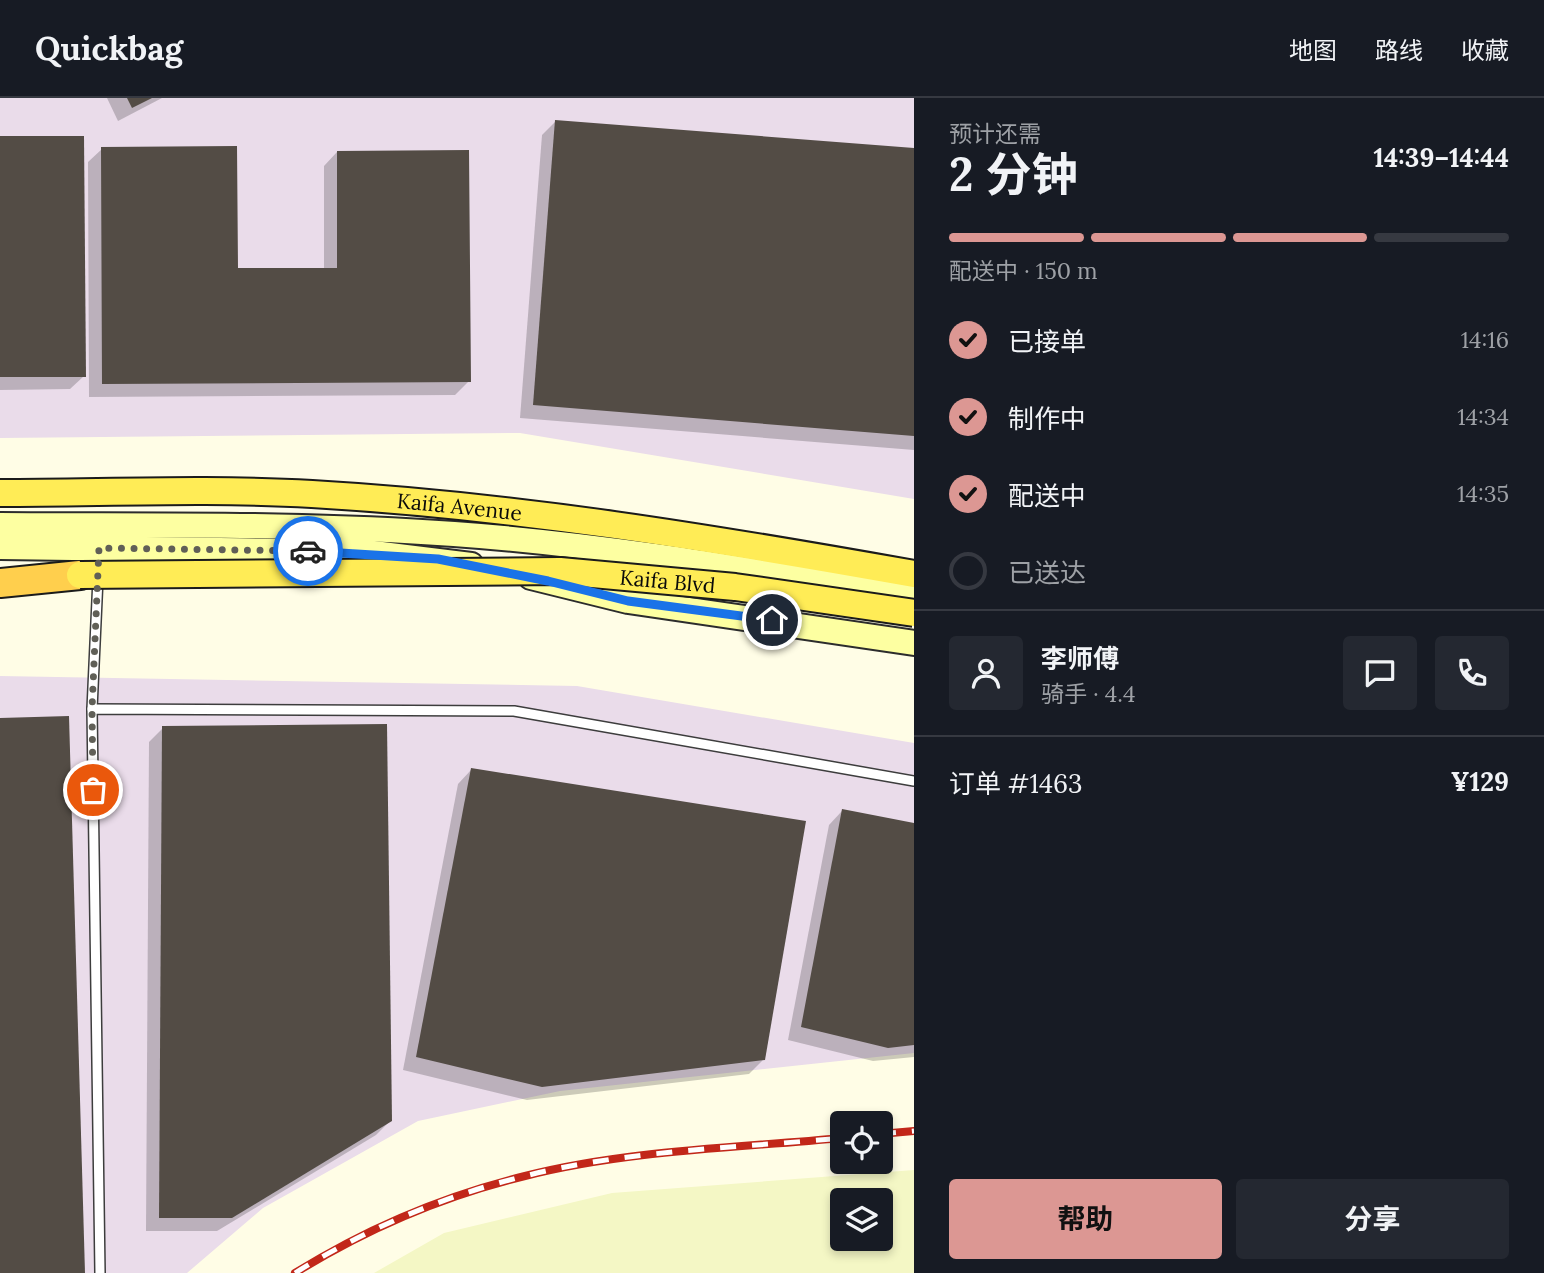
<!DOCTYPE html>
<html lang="zh">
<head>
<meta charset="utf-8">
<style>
  :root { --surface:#171b24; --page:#242831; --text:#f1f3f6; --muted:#9ea1a6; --line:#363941; --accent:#dc9793 }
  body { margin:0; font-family:Lora,"Noto Sans SC",serif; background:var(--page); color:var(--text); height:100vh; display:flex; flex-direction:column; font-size:26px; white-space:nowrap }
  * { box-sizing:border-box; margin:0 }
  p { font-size:23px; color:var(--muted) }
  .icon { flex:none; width:38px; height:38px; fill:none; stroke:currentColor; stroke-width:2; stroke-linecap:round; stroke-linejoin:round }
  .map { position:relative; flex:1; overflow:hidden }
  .drawer { display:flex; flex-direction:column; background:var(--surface); width:630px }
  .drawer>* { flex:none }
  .buttons { position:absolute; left:830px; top:1013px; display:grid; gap:14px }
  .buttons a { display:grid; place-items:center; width:63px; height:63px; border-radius:7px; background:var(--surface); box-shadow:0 4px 10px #0003; font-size:35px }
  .pin { position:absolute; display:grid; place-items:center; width:60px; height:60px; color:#fff; margin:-30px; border:4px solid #fff; border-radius:50%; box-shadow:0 2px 7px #0007 }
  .courier { position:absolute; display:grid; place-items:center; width:70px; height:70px; margin:-35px; border:5px solid #1a73e8; border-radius:50%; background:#fff; color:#222; box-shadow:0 2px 9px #0007 }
  .headline em { font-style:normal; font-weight:700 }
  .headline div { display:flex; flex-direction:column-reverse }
  .headline { display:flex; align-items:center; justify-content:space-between; height:119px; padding:0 35px }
  h1 { font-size:46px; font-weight:700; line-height:52px }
  .bar { display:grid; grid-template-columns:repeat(4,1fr); gap:10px 7px; align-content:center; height:84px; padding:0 35px }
  .bar i { height:9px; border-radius:5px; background:var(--line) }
  .bar .current { background:var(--accent) }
  .bar p { grid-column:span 4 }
  .line { display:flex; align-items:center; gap:18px; padding:0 35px; border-top:2px solid var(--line) }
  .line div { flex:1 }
  .round { display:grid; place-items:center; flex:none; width:74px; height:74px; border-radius:7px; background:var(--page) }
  ol { padding:0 35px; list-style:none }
  li { display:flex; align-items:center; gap:21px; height:77px }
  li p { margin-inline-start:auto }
  li .icon { padding:7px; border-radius:50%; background:var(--accent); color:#111; stroke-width:4 }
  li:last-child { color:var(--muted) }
  li i { width:38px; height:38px; border:4px solid var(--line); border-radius:50% }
  .button { display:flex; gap:14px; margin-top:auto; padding:14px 35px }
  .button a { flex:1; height:80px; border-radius:7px; background:var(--accent); color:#111; font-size:28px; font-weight:700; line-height:80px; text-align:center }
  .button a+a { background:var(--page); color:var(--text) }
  header { display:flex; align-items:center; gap:42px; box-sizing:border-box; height:98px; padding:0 35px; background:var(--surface); border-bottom:2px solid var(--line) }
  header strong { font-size:33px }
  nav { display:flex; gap:38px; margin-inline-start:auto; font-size:24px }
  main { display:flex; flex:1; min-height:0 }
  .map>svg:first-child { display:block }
  .industrial { fill:#eadcea }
  .farmland { fill:#f4f7c5; fill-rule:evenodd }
  .shadow { fill:#0003 }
  .building { fill:#534c45 }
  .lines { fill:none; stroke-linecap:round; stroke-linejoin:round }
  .service-casing { stroke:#3d3d3d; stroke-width:12 }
  .secondary-casing { stroke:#2c2c2c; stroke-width:28 }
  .primary-casing { stroke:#1b1b1b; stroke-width:30 }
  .trunk-casing { stroke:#1b1b1b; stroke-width:32 }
  .service { stroke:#fff; stroke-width:9 }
  .secondary { stroke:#fdffa1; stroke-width:24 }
  .primary { stroke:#ffec56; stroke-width:26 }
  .trunk { stroke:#ffcf4d; stroke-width:28 }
  .rail-casing { stroke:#c22719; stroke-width:8 }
  .rail { stroke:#fff; stroke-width:5; stroke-dasharray:16; stroke-linecap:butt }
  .primary-bridge-casing { stroke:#1b1b1b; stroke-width:30; stroke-linecap:butt }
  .primary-bridge { stroke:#ffec56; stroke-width:26 }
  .done { stroke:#605f57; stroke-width:7; stroke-dasharray:0 12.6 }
  .route { stroke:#1a73e8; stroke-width:9 }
  .labels { text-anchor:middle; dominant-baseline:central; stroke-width:7; stroke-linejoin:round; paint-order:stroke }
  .street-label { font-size:21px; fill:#0a0a0a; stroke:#fff }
</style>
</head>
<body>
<header>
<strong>Quickbag</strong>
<nav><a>地图</a><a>路线</a><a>收藏</a></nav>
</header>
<main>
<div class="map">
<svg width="914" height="1175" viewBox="0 0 914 1175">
  <rect width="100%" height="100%" fill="#fffde6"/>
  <g class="industrial">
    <polygon points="0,0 914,0 914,401 520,335 0,340"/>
    <polygon points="0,578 577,588 914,645 914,955 560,993 418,1023 263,1110 187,1175 0,1175"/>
  </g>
  <path class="farmland" d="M914,1072V1175H374L444,1135L612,1095ZM842,1102H880V1141H842Z"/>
  <g class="shadow">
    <polygon points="107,0 162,0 118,23"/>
    <polygon points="556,23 914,52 914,352 520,320 542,37"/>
    <polygon points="0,40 84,278 70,291 0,292"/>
    <polygon points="102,51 236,172 324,172 324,68 337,54 469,283 455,297 89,299 88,64"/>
    <polygon points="163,630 390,1023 376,1037 217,1133 146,1133 149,644"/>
    <polygon points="471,672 763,962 749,976 527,1002 403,972 458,686"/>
    <polygon points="842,713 914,727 914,959 873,963 788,942 829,727"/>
  </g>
  <g class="building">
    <polygon points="127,0 152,0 132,10"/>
    <polygon points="555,22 914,50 914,338 533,307"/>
    <polygon points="0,38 84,38 86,279 0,279"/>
    <polygon points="237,48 238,170 337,170 337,53 469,52 471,284 102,286 101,49"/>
    <polygon points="69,618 85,1175 0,1175 0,620"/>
    <polygon points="387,626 392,1023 232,1120 159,1120 162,628"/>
    <polygon points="471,670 806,723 765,962 542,989 416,959"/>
    <polygon points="842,711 914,725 914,947 888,950 801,929"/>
  </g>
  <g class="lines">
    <g class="service-casing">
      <g id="service">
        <polyline points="92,611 98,480"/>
        <polyline points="100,1175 92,611 514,613 914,683"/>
      </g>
    </g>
    <g class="secondary-casing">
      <g id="secondary">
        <path d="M0,427C152,428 303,425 454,436C609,447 761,474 914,499"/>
        <polyline points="0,449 365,454 471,467"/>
        <polyline points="531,479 628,503 914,545"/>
      </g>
    </g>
    <g class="primary-casing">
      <g id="primary">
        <path id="s1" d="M0,395C104,395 208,390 312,396C518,408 712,440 914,476"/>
      </g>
    </g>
    <g class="trunk-casing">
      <polyline id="trunk" points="0,485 80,477"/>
    </g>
    <use href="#service" class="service"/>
    <use href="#secondary" class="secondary"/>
    <use href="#primary" class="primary"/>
    <use href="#trunk" class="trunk"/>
    <g class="rail-casing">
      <g id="rail">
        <polyline points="880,1036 914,1033"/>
        <path d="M295,1175C366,1131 443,1098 525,1078C627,1052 737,1050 842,1040"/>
      </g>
    </g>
    <use href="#rail" class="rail"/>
    <g class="primary-bridge-casing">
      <g id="primary-bridge">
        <path id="s2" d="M80,477L560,473L735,489L914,515"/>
      </g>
    </g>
    <use href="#primary-bridge" class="primary-bridge"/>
  </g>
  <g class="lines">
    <polyline class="done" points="93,692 92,611 99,450 308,453"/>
    <polyline class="route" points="308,453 438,461 548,483 628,503 772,522"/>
  </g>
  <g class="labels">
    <g class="street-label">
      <text stroke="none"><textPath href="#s1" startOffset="460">Kaifa Avenue</textPath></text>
      <text stroke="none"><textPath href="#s2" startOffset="588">Kaifa Blvd</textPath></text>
    </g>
  </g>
</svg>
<div class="buttons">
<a><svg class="icon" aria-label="locate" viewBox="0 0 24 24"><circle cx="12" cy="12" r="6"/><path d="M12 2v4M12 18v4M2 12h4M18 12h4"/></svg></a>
<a><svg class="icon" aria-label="layers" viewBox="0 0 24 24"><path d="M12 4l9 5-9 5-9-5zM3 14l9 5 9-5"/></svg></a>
</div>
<div class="pin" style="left:93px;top:692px;background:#ea580c"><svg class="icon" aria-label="bag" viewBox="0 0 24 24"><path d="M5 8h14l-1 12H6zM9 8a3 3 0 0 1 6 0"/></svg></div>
<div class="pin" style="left:772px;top:522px;background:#1f2937"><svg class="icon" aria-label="home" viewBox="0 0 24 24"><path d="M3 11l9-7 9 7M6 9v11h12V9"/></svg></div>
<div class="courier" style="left:308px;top:453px"><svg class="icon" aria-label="car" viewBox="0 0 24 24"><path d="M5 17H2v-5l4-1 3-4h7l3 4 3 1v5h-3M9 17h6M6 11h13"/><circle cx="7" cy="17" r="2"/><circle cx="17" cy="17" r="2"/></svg></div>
</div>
<section class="drawer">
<div class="headline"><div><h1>2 分钟</h1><p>预计还需</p></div><em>14:39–14:44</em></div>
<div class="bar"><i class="current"></i><i class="current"></i><i class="current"></i><i></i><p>配送中 · 150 m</p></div>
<ol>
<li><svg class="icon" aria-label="check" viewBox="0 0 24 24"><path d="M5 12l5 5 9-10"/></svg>已接单<p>14:16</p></li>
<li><svg class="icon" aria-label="check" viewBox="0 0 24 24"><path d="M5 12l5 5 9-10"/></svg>制作中<p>14:34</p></li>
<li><svg class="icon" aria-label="check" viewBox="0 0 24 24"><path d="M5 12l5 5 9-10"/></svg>配送中<p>14:35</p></li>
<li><i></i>已送达</li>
</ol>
<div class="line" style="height:126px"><a class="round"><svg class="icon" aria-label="person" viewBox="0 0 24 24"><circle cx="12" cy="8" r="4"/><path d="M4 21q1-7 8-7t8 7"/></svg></a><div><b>李师傅</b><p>骑手 · 4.4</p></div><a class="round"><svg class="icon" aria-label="chat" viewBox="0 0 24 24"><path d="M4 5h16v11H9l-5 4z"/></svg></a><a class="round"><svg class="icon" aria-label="phone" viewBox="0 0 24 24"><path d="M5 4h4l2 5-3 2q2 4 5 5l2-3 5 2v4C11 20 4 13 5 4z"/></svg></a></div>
<div class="line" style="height:91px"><div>订单 #1463</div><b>¥129</b></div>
<div class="button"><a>帮助</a><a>分享</a></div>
</section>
</main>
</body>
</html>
